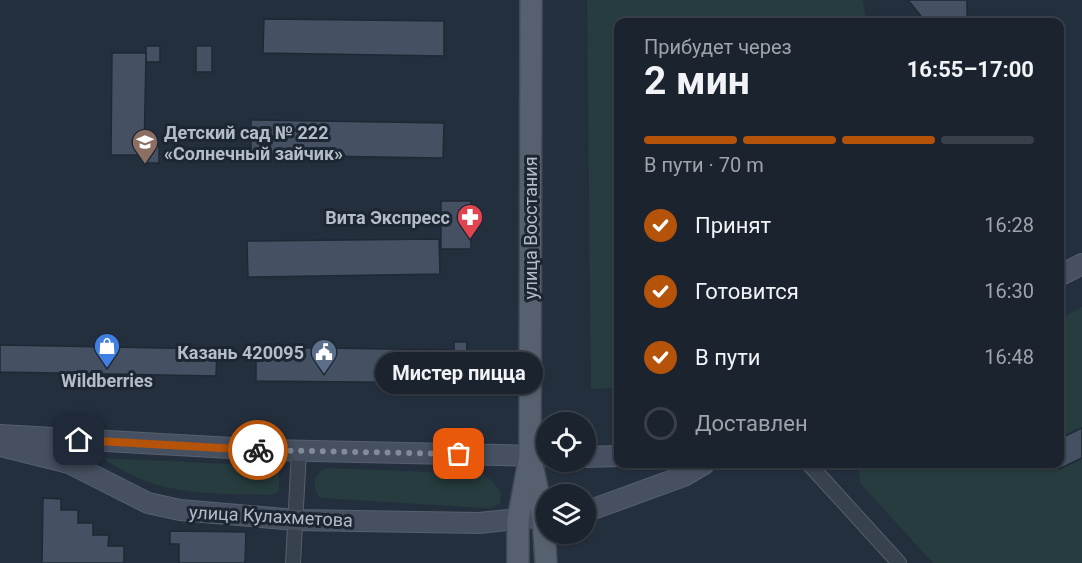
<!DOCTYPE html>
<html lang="ru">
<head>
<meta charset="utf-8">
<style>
  :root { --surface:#1b232e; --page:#242b36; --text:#f1f3f6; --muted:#a0a4aa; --line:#39404a; --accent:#b45309 }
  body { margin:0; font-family:Roboto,sans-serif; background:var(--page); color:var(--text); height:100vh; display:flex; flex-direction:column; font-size:22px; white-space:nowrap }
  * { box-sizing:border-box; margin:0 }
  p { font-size:20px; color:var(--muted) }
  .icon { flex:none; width:33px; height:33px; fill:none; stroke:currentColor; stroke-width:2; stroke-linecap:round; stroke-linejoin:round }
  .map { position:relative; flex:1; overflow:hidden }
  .details { position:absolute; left:614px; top:18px; width:450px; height:450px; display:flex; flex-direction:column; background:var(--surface); border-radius:12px; box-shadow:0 2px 4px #0004,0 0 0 2px var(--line) }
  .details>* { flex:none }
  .fabs { position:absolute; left:536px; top:412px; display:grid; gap:12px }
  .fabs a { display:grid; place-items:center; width:60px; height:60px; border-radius:50%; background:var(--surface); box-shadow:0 2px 4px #0004,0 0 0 2px var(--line); font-size:30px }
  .pin { position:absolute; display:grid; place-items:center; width:51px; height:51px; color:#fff; margin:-26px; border-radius:12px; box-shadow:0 3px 9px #0006 }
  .courier { position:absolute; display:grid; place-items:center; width:60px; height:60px; margin:-30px; border:4px solid #b45309; border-radius:50%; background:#fff; color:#222; box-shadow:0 2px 8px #0007 }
  .bubble { position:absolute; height:42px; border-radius:21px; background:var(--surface); box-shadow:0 2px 4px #0004,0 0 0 2px var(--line); font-size:20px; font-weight:700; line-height:42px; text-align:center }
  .head em { font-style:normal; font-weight:700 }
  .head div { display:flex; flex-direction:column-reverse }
  .head { display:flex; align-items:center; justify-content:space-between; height:102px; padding:0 30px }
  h1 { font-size:39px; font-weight:700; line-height:45px }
  .bar { display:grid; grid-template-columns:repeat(4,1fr); gap:9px 6px; align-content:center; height:72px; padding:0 30px }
  .bar i { height:8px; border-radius:4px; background:var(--line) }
  .bar .current { background:var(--accent) }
  .bar p { grid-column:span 4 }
  ol { padding:0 30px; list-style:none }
  li { display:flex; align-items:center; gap:18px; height:66px }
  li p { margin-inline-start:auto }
  li .icon { padding:6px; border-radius:50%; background:var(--accent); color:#fff; stroke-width:4 }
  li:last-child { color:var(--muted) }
  li i { width:33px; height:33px; border:3px solid var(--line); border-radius:50% }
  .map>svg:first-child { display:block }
  .green { fill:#263c3f }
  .building { fill:#455162; stroke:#1f2835; stroke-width:1.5 }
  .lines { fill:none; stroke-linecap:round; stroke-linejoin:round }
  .street-casing { stroke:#565f6c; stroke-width:16 }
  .secondary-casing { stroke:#565f6c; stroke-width:22 }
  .primary-casing { stroke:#414a57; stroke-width:24 }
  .street { stroke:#38414e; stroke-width:14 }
  .secondary { stroke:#465061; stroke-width:20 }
  .primary { stroke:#56606e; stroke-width:21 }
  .done { stroke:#828b98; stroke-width:6; stroke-dasharray:0 10.8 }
  .route { stroke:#b45309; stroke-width:8 }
  .labels { text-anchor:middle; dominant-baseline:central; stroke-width:6; stroke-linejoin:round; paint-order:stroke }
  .poi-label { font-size:18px; font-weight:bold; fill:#b4bcc9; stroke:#1d2633; text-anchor:end }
  .street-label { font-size:18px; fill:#b4bcc9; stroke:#1d2633 }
</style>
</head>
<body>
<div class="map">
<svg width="1082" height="563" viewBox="0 0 1082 563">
  <rect width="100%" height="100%" fill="#242f3e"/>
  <g class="green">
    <polygon points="587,0 863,0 866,22 618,22 618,388 591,389"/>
    <polygon points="1082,307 1082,563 933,563 860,483 858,464 1059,464 1059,319"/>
    <path d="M102,458L272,466L279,468V491L272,495C235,494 197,495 161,486C140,481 120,469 102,458Z"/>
    <path d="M328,468L482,474L493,482L501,493L500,504L490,508H484L321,498C310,489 314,471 328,468Z"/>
  </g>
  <g class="building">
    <polygon points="908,0 967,0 967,22 922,22 921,16"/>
    <polygon points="264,19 444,21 444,56 263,53"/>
    <rect x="146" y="46" width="14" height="16"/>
    <rect x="196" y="46" width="16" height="26"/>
    <polygon points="112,53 146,53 144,155 111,155"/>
    <polygon points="251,120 444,123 443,158 251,155"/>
    <polygon points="145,146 159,146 159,163 144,163"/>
    <rect x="441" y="201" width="30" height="48"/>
    <polygon points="439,239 440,274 248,277 247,241"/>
    <polygon points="454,342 467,342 466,370 463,370 462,383 256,381 256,347 454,350"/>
    <polygon points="0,345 217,349 216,376 0,372"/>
    <polygon points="1082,428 1082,458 1059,469 1059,439"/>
    <polygon points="43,498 61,499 61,510 78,510 78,523 93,523 93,535 109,535 108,546 124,546 124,563 42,563"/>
    <polygon points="170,531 246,532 245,563 179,563 179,544 170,544"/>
  </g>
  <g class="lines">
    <g class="street-casing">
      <g id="street">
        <polyline points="809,464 899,563"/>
        <polyline points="293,563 299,451"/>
      </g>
    </g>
    <g class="secondary-casing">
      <g id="secondary">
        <polyline points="1059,276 1082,264"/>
        <polyline points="0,435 267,450 546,456"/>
        <polyline points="0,446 69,463 148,503 180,510 296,520 479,523 546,516"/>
        <polyline points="585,457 618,456"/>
        <polyline points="585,512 684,476 704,464"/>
      </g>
    </g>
    <g class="primary-casing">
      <g id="primary">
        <polyline points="532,465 543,516 546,563"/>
        <polyline points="518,563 518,520 530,456 531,0"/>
      </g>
    </g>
    <use href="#street" class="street"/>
    <use href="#secondary" class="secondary"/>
    <use href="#primary" class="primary"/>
  </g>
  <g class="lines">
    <polyline class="done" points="258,450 459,454"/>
    <polyline class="route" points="79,440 258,450"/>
  </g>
  <defs>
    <g id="school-pin" transform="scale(1.35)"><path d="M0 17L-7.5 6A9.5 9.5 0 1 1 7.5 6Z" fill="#8d6e63" stroke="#1d2633"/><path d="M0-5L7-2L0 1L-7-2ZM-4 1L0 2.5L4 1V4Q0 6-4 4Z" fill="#fff"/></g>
    <g id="pharmacy-pin" transform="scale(1.35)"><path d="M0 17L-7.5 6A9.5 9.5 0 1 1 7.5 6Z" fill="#e0444e" stroke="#1d2633"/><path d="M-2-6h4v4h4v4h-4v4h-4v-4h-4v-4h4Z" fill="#fff"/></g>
    <g id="shop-pin" transform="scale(1.35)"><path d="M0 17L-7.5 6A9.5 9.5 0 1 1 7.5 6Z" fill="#3f7fe0" stroke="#1d2633"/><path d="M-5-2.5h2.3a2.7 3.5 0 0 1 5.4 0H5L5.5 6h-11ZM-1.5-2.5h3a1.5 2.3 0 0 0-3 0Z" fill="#fff"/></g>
    <g id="civic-pin" transform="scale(1.35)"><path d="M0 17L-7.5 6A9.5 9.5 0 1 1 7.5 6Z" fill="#5c6f8a" stroke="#1d2633"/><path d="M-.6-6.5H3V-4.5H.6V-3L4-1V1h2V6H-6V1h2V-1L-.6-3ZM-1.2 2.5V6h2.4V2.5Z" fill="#fff"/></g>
  </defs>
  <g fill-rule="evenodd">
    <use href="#school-pin" x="145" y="142"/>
    <use href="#pharmacy-pin" x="470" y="217"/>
    <use href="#shop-pin" x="107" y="346"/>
    <use href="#civic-pin" x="324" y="352"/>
  </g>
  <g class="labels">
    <g class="poi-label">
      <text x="164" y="132" text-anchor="start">Детский сад № 222<tspan x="164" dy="21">«Солнечный зайчик»</tspan></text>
      <text x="450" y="217">Вита Экспресс</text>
      <text x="304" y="352">Казань 420095</text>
      <text x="107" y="380" text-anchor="middle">Wildberries</text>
    </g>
    <g class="street-label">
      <text transform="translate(530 228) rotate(-90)">улица Восстания</text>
      <text transform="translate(271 516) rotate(3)">улица Кулахметова</text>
    </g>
  </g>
</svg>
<div class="fabs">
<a><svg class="icon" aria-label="locate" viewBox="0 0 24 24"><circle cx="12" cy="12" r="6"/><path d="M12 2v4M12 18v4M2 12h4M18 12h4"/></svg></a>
<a><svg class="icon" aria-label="layers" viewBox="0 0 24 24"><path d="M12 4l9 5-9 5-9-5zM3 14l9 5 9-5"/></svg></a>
</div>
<div class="pin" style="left:459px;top:454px;background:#ea580c"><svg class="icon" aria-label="bag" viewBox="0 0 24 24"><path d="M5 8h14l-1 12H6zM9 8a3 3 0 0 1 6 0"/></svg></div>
<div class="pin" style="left:79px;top:440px;background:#1f2937"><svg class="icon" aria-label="home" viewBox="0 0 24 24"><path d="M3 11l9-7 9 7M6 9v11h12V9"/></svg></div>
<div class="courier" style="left:258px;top:450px"><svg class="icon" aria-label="bike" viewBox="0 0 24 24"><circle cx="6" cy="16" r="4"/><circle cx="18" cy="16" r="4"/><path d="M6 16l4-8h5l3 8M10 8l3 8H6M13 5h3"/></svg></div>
<div class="bubble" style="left:375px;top:352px;width:168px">Мистер пицца</div>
<section class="details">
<div class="head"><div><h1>2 мин</h1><p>Прибудет через</p></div><em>16:55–17:00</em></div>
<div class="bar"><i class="current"></i><i class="current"></i><i class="current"></i><i></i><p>В пути · 70 m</p></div>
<ol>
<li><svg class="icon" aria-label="check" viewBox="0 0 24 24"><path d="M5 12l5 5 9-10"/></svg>Принят<p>16:28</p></li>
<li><svg class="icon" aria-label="check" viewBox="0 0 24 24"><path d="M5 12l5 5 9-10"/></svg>Готовится<p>16:30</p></li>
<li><svg class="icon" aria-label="check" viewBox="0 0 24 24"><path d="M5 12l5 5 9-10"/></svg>В пути<p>16:48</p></li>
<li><i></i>Доставлен</li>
</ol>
</section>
</div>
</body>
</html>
